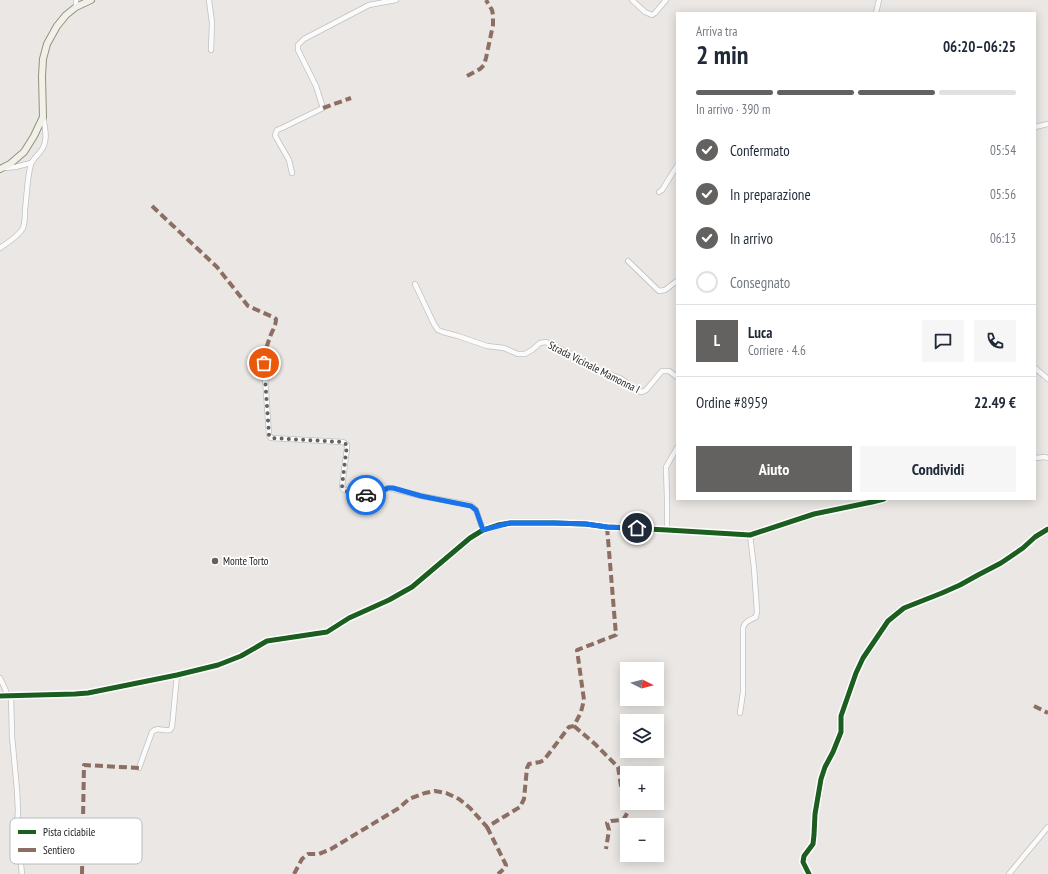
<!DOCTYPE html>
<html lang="it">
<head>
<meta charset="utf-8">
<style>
  :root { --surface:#fff; --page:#f6f6f7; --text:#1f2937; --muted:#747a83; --line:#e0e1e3; --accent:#636261 }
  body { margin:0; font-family:"PT Sans Narrow",sans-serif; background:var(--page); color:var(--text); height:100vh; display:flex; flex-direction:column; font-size:15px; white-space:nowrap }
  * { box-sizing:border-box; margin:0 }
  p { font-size:13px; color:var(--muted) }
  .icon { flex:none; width:22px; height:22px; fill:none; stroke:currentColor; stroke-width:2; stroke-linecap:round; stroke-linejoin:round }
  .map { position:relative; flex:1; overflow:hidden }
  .details { position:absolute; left:676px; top:12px; width:360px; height:488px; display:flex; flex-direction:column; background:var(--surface); border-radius:0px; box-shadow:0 2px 10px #0003 }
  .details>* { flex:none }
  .needle { width:26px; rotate:96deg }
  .buttons { position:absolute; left:620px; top:662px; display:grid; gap:8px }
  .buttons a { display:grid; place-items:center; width:44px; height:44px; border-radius:0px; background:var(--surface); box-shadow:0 2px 10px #0003; font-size:20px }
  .pin { position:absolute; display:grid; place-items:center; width:34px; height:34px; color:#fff; margin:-17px; border:2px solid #fff; border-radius:50%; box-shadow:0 1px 4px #0007 }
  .courier { position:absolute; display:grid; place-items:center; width:40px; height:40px; margin:-20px; border:3px solid #1a73e8; border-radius:50%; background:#fff; color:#222; box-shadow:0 1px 5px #0007 }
  .headline em { font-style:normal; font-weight:700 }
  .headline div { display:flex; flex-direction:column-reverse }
  .headline { display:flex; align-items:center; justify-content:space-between; height:68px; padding:0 20px }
  h1 { font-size:26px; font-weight:700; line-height:30px }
  .bar { display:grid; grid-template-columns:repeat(4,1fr); gap:6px 4px; align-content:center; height:48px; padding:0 20px }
  .bar i { height:5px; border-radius:3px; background:var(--line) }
  .bar .active { background:var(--accent) }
  .bar p { grid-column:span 4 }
  .line { display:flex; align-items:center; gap:10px; padding:0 20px; border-top:1px solid var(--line) }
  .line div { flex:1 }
  .round { display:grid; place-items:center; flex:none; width:42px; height:42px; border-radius:0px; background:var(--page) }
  ol { padding:0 20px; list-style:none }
  li { display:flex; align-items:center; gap:12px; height:44px }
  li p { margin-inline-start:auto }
  li .icon { padding:4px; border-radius:50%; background:var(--accent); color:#fff; stroke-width:4 }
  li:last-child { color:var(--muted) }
  li i { width:22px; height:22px; border:2px solid var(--line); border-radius:50% }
  .action { display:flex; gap:8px; margin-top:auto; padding:8px 20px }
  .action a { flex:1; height:46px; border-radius:0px; background:var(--accent); color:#fff; font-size:16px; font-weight:700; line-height:46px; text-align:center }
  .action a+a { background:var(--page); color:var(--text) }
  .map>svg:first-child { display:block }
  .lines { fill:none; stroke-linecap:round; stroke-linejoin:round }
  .minor-casing { stroke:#c2c1c0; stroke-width:6 }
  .secondary-casing { stroke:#92927d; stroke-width:8 }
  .minor { stroke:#fcfbfb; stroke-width:4.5 }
  .secondary { stroke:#f2f1e9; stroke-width:6 }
  .quiet { stroke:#8d6e63; stroke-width:4; stroke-dasharray:8 4; stroke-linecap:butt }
  .cycleway-casing { stroke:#fff; stroke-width:8 }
  .cycleway { stroke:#1b5e20; stroke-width:5 }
  .done { stroke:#636261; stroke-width:4; stroke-dasharray:0 7.2 }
  .route { stroke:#1a73e8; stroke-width:5 }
  .poi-dot { fill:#636261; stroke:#fff; stroke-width:1.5 }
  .labels { text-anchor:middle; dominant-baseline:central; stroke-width:3.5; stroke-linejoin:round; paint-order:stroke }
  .street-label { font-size:11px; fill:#1b1b1b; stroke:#fff }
  .poi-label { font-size:11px; fill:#1b1b1b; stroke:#fff; text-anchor:start }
  .key { fill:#fff; stroke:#bbb; stroke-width:1 }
  .key-label { font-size:11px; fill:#1b1b1b }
</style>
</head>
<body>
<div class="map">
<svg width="1048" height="874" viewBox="0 0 1048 874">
  <rect width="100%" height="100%" fill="#eae7e4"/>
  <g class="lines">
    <g class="minor-casing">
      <g id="minor">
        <polyline points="76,0 76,7"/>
        <polyline points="209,0 212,23 211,50"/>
        <polyline points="632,0 645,12 652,15 655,13 666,0"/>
        <polyline points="876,13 879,0"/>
        <polyline points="1035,127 1048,124"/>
        <polyline points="4,168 15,167 31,163"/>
        <polyline points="292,173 289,160 277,139 275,135 277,130 282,128 323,108 316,86 298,50 298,45 304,39 369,5 396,0"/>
        <polyline points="659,192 662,190 677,166"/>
        <path d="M0,248C7,243 19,236 23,228C25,223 25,215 25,210C27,195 27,178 31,164C33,159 37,156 40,152C49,142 45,128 43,117"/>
        <polyline points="628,261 659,291 665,290 677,281"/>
        <polyline points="415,284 434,324 438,330 443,332 458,336 487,346 504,348 513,352 518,354 525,354 532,350 540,343 546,342 570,354 588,365 601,371 620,378 638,391 642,392 646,390 662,371 669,371 677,377"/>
        <polyline points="264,363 269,435 271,438 343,442 347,445 347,448 342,487 343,489 348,492 368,495 373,495 388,488 393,489 421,496 471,505 476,510 483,530"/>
        <polyline points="1035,368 1048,379"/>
        <polyline points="1035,458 1045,457 1048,458"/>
        <polyline points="667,530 667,498 666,467 677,448"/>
        <polyline points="0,678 6,691 8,696"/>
        <polyline points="0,696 75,694 88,693 177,675 218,665 241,656 267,641 327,632 349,618 389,600 412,587 470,538 483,530 498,525 511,523 554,523 586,524 607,527 667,530 750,535 814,514 872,502 884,499"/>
        <polyline points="11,696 12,736 17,790 18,811 17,828 22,874"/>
        <path d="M740,713L743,692V628C745,621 750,620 756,617L757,611L754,568L750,535"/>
        <path d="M139,768L152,732C158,726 163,732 170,730L172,727L177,675"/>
        <polyline points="809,874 803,862 804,856 813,844 814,835 815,814 821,779 825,767 833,752 841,732 841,716 856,673 863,658 888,621 904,608 942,593 960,585 978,575 1001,563 1023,548 1035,537 1048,529"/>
        <polyline points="1009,874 1048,827"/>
      </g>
    </g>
    <g class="secondary-casing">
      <polyline id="secondary" points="0,169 10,164 24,152 34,136 43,117 42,76 43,59 47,44 57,26 66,15 76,7 91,0"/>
    </g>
    <use href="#minor" class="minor"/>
    <use href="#secondary" class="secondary"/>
    <g class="quiet">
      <polyline points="467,76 480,69 484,65 486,58 493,25 493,15 492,10 486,0"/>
      <polyline points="323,108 351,98"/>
      <path d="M152,206L217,267L248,306L273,317L276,319C276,326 272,331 270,337C267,345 264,355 264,363"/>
      <polyline points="1034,706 1048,713"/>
      <polyline points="574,726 595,744 618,767 621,786 628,812 623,820 611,821 607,823 609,830 606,849"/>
      <polyline points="487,827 506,865 505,868 498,874"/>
      <polyline points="82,874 84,765 139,768"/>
      <polyline points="294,874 302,859 308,854 319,854 331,849 399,808 409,799 425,793 435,791 446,793 459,799 470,808 487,827 520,807 524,799 527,768 529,764 540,762 544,760 569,727 574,726 581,712 584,700 577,650 616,635 607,527"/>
    </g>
    <g class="cycleway-casing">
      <g id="cycleway">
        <polyline points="0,696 75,694 88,693 177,675 218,665 241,656 267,641 327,632 349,618 389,600 412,587 470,538 483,530 498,525 511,523 554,523 586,524 607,527 667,530 750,535 814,514 872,502 884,499"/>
        <polyline points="809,874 803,862 804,856 813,844 814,835 815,814 821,779 825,767 833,752 841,732 841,716 856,673 863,658 888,621 904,608 942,593 960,585 978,575 1001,563 1023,548 1035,537 1048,529"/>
      </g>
    </g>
    <use href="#cycleway" class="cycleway"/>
  </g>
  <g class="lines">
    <path class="done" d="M264,363L269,435L271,438L343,442L347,445L342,486C346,495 358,494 366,495"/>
    <polyline class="route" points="366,495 373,495 388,488 393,488 421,496 471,506 476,510 483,530 510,523 554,523 586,524 607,527 637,528"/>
  </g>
  <circle class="poi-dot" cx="215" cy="561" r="4"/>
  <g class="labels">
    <g class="street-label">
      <text transform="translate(594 367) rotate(27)">Strada Vicinale Mamonna I</text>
    </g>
    <g class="poi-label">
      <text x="223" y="561">Monte Torto</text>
    </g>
  </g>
  <rect x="10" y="818" width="132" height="46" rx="6" class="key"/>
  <rect x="18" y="830" width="18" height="4" fill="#1b5e20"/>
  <rect x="18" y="848" width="18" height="4" fill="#8d6e63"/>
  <g class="key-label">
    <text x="43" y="836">Pista ciclabile</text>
    <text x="43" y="854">Sentiero</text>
  </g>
</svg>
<div class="buttons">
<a><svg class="needle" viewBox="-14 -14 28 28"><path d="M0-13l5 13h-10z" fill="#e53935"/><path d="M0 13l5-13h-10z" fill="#747a83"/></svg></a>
<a><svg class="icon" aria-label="layers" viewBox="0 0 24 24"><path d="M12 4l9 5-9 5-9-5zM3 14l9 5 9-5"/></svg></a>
<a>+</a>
<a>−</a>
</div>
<div class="pin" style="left:264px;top:363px;background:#ea580c"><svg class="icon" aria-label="bag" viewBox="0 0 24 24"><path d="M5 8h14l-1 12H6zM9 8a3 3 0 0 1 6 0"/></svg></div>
<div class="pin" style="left:637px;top:528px;background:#1f2937"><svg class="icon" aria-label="home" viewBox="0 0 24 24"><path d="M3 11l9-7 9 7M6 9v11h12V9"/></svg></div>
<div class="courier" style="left:366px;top:495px"><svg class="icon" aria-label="car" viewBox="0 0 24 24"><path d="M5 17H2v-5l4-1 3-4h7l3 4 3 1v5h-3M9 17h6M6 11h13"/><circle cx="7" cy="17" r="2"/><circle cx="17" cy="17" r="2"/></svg></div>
<section class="details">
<div class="headline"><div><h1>2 min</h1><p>Arriva tra</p></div><em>06:20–06:25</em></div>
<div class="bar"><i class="active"></i><i class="active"></i><i class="active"></i><i></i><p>In arrivo · 390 m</p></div>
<ol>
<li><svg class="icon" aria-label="check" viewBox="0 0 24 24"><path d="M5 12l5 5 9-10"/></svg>Confermato<p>05:54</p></li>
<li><svg class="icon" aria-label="check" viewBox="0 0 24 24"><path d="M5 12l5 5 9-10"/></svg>In preparazione<p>05:56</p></li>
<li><svg class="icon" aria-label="check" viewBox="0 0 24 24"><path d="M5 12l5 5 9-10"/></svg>In arrivo<p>06:13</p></li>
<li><i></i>Consegnato</li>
</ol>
<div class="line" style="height:72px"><b class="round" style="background:var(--accent);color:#fff">L</b><div><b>Luca</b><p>Corriere · 4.6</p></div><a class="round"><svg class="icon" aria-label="chat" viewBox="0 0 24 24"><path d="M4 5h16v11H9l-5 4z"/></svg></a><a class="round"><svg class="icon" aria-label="phone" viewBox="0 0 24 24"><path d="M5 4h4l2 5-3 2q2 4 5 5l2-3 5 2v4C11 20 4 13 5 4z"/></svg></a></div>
<div class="line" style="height:52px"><div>Ordine #8959</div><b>22.49 €</b></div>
<div class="action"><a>Aiuto</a><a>Condividi</a></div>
</section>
</div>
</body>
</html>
